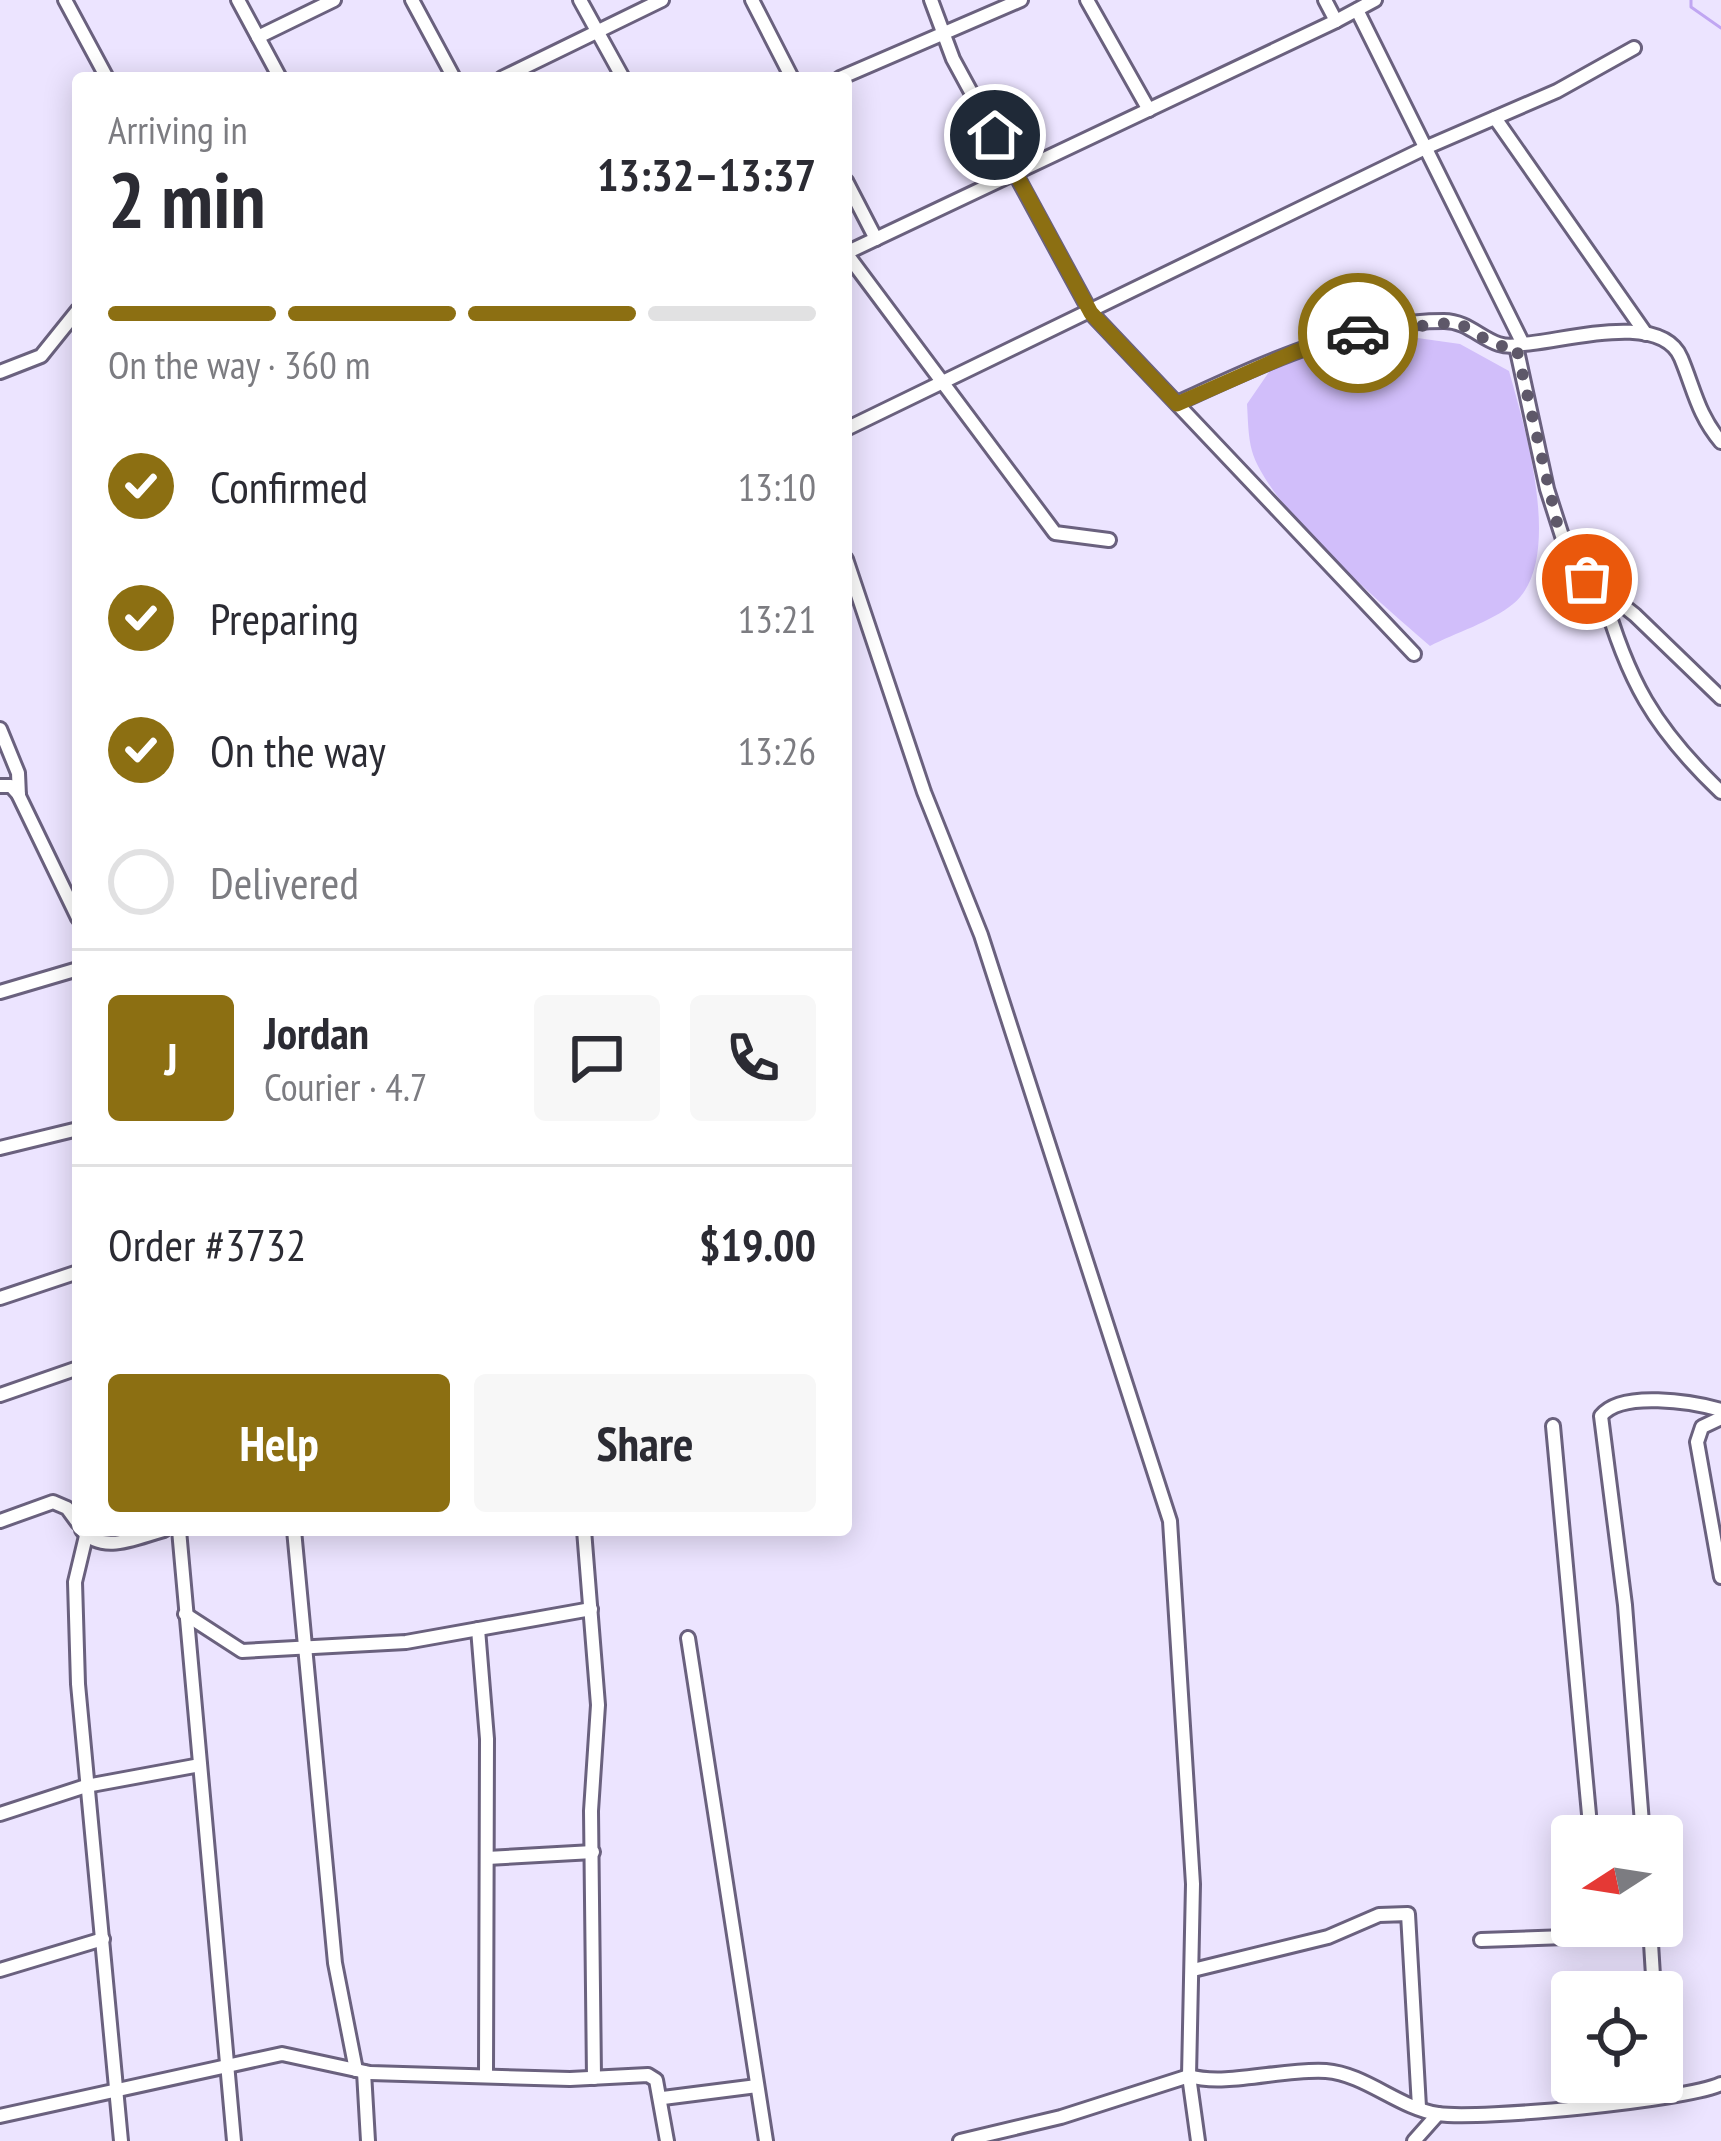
<!DOCTYPE html>
<html lang="en">
<head>
<meta charset="utf-8">
<style>
  :root { --surface:#fff; --page:#f7f7f7; --text:#2b2b33; --muted:#7c7c81; --line:#e1e1e2; --accent:#8c6f12 }
  body { margin:0; font-family:"PT Sans Narrow",sans-serif; background:var(--page); color:var(--text); height:100vh; display:flex; flex-direction:column; font-size:45px; white-space:nowrap }
  * { box-sizing:border-box; margin:0 }
  p { font-size:39px; color:var(--muted) }
  .icon { flex:none; width:66px; height:66px; fill:none; stroke:currentColor; stroke-width:2; stroke-linecap:round; stroke-linejoin:round }
  .map { position:relative; flex:1; overflow:hidden }
  .details { position:absolute; left:72px; top:72px; width:780px; height:1464px; display:flex; flex-direction:column; background:var(--surface); border-radius:12px; box-shadow:0 6px 30px #0003 }
  .details>* { flex:none }
  .needle { width:78px; rotate:258deg }
  .controls { position:absolute; left:1551px; top:1815px; display:grid; gap:24px }
  .controls a { display:grid; place-items:center; width:132px; height:132px; border-radius:12px; background:var(--surface); box-shadow:0 6px 30px #0003; font-size:60px }
  .pin { position:absolute; display:grid; place-items:center; width:102px; height:102px; color:#fff; margin:-51px; border:6px solid #fff; border-radius:50%; box-shadow:0 3px 12px #0007 }
  .courier { position:absolute; display:grid; place-items:center; width:120px; height:120px; margin:-60px; border:9px solid #8c6f12; border-radius:50%; background:#fff; color:#222; box-shadow:0 3px 15px #0007 }
  .headline em { font-style:normal; font-weight:700 }
  .headline div { display:flex; flex-direction:column-reverse }
  .headline { display:flex; align-items:center; justify-content:space-between; height:204px; padding:0 36px }
  h1 { font-size:78px; font-weight:700; line-height:90px }
  .bar { display:grid; grid-template-columns:repeat(4,1fr); gap:18px 12px; align-content:center; height:144px; padding:0 36px }
  .bar i { height:15px; border-radius:9px; background:var(--line) }
  .bar .on { background:var(--accent) }
  .bar p { grid-column:span 4 }
  .line { display:flex; align-items:center; gap:30px; padding:0 36px; border-top:3px solid var(--line) }
  .line div { flex:1 }
  .round { display:grid; place-items:center; flex:none; width:126px; height:126px; border-radius:12px; background:var(--page) }
  ol { padding:0 36px; list-style:none }
  li { display:flex; align-items:center; gap:36px; height:132px }
  li p { margin-inline-start:auto }
  li .icon { padding:12px; border-radius:50%; background:var(--accent); color:#fff; stroke-width:4 }
  li:last-child { color:var(--muted) }
  li i { width:66px; height:66px; border:6px solid var(--line); border-radius:50% }
  .action { display:flex; gap:24px; margin-top:auto; padding:24px 36px }
  .action a { flex:1; height:138px; border-radius:12px; background:var(--accent); color:#fff; font-size:48px; font-weight:700; line-height:138px; text-align:center }
  .action a+a { background:var(--page); color:var(--text) }
  .map>svg:first-child { display:block }
  .green { fill:#d1befa }
  .lines { fill:none; stroke-linecap:round; stroke-linejoin:round }
  .stream { stroke:#c0a6f2; stroke-width:3 }
  .minor-casing { stroke:#6a617e; stroke-width:18 }
  .minor { stroke:#fff; stroke-width:12 }
  .done { stroke:#5e5869; stroke-width:12; stroke-dasharray:0 21.6 }
  .route { stroke:#8c6f12; stroke-width:15 }
</style>
</head>
<body>
<div class="map">
<svg width="1721" height="2141" viewBox="0 0 1721 2141">
  <rect width="100%" height="100%" fill="#ece4ff"/>
  <path class="green" d="M1382,333L1460,344L1509,371C1524,425 1566,561 1513,604C1491,622 1455,633 1430,646C1384,606 1268,507 1252,451C1248,437 1248,419 1247,404L1271,369L1322,347Z"/>
  <g class="lines">
    <polyline class="stream" points="1691,0 1691,7 1721,28"/>
    <g class="minor-casing">
      <g id="minor">
        <polyline points="65,0 107,78"/>
        <polyline points="238,0 280,78"/>
        <polyline points="412,0 454,78"/>
        <polyline points="580,0 623,78"/>
        <polyline points="752,0 792,78"/>
        <polyline points="931,0 953,59 1091,313 1414,654"/>
        <polyline points="1087,0 1149,110"/>
        <path d="M1357,10L1523,344C1561,342 1661,310 1681,358C1694,389 1698,415 1721,442"/>
        <polyline points="1336,21 1375,0"/>
        <polyline points="258,37 334,0"/>
        <polyline points="502,78 662,0"/>
        <polyline points="840,78 1021,0"/>
        <polyline points="1495,118 1646,334"/>
        <polyline points="846,181 876,239"/>
        <polyline points="846,253 1336,21 1325,0"/>
        <polyline points="846,253 1055,533 1109,540"/>
        <polyline points="1516,346 1547,489 1571,564 1635,615 1721,698"/>
        <polyline points="0,372 41,356 78,310"/>
        <path d="M1177,403C1261,365 1350,321 1444,321C1475,321 1490,354 1522,344"/>
        <polyline points="846,429 1425,148 1557,91 1634,48"/>
        <polyline points="846,559 924,792 981,935 1170,1521 1193,1884 1189,2076 1198,2141"/>
        <path d="M1602,590C1627,680 1654,728 1721,792"/>
        <polyline points="0,729 18,773 19,796 78,918"/>
        <polyline points="0,786 11,786 19,795"/>
        <polyline points="0,992 78,969"/>
        <polyline points="0,1148 78,1129"/>
        <polyline points="0,1298 78,1272"/>
        <polyline points="0,1395 78,1368"/>
        <polyline points="1721,1418 1702,1427 1697,1442 1721,1577"/>
        <polyline points="1553,1426 1591,1836"/>
        <polyline points="0,1521 53,1502 67,1508 78,1523"/>
        <path d="M82,1530C103,1555 137,1537 164,1530"/>
        <polyline points="179,1530 234,2141"/>
        <polyline points="294,1530 335,1963 356,2070"/>
        <polyline points="584,1530 598,1705 591,1811 594,2078"/>
        <polyline points="86,1536 75,1582 78,1684 121,2141"/>
        <polyline points="185,1614 242,1651 406,1642 591,1609"/>
        <polyline points="478,1629 487,1739 486,2074"/>
        <polyline points="688,1638 766,2141"/>
        <polyline points="0,1814 86,1786 200,1765"/>
        <path d="M1643,1836L1625,1605L1601,1416C1621,1390 1693,1402 1721,1410"/>
        <polyline points="487,1858 593,1852"/>
        <polyline points="1650,1927 1654,1992"/>
        <polyline points="1481,1940 1650,1934"/>
        <polyline points="0,1970 103,1939"/>
        <polyline points="1193,1970 1328,1937 1379,1915 1408,1914 1419,2107"/>
        <polyline points="364,2072 368,2141"/>
        <polyline points="1662,2077 1664,2096"/>
        <polyline points="663,2098 757,2086"/>
        <polyline points="0,2116 282,2054 370,2073 570,2079 648,2075 656,2080 667,2141"/>
        <path d="M960,2141L1061,2117L1189,2076C1226,2087 1284,2068 1326,2071C1365,2074 1399,2108 1438,2114C1480,2120 1684,2101 1721,2084"/>
        <polyline points="1414,2141 1438,2114"/>
      </g>
    </g>
    <use href="#minor" class="minor"/>
  </g>
  <g class="lines">
    <polyline class="done" points="1358,333 1457,322 1497,346 1516,346 1562,544 1570,564 1587,579"/>
    <polyline class="route" points="995,135 1091,313 1177,404 1295,352 1358,333"/>
  </g>
</svg>
<div class="controls">
<a><svg class="needle" viewBox="-14 -14 28 28"><path d="M0-13l5 13h-10z" fill="#e53935"/><path d="M0 13l5-13h-10z" fill="#7c7c81"/></svg></a>
<a><svg class="icon" aria-label="locate" viewBox="0 0 24 24"><circle cx="12" cy="12" r="6"/><path d="M12 2v4M12 18v4M2 12h4M18 12h4"/></svg></a>
</div>
<div class="pin" style="left:1587px;top:579px;background:#ea580c"><svg class="icon" aria-label="bag" viewBox="0 0 24 24"><path d="M5 8h14l-1 12H6zM9 8a3 3 0 0 1 6 0"/></svg></div>
<div class="pin" style="left:995px;top:135px;background:#1f2937"><svg class="icon" aria-label="home" viewBox="0 0 24 24"><path d="M3 11l9-7 9 7M6 9v11h12V9"/></svg></div>
<div class="courier" style="left:1358px;top:333px"><svg class="icon" aria-label="car" viewBox="0 0 24 24"><path d="M5 17H2v-5l4-1 3-4h7l3 4 3 1v5h-3M9 17h6M6 11h13"/><circle cx="7" cy="17" r="2"/><circle cx="17" cy="17" r="2"/></svg></div>
<section class="details">
<div class="headline"><div><h1>2 min</h1><p>Arriving in</p></div><em>13:32–13:37</em></div>
<div class="bar"><i class="on"></i><i class="on"></i><i class="on"></i><i></i><p>On the way · 360 m</p></div>
<ol>
<li><svg class="icon" aria-label="check" viewBox="0 0 24 24"><path d="M5 12l5 5 9-10"/></svg>Confirmed<p>13:10</p></li>
<li><svg class="icon" aria-label="check" viewBox="0 0 24 24"><path d="M5 12l5 5 9-10"/></svg>Preparing<p>13:21</p></li>
<li><svg class="icon" aria-label="check" viewBox="0 0 24 24"><path d="M5 12l5 5 9-10"/></svg>On the way<p>13:26</p></li>
<li><i></i>Delivered</li>
</ol>
<div class="line" style="height:216px"><b class="round" style="background:var(--accent);color:#fff">J</b><div><b>Jordan</b><p>Courier · 4.7</p></div><a class="round"><svg class="icon" aria-label="chat" viewBox="0 0 24 24"><path d="M4 5h16v11H9l-5 4z"/></svg></a><a class="round"><svg class="icon" aria-label="phone" viewBox="0 0 24 24"><path d="M5 4h4l2 5-3 2q2 4 5 5l2-3 5 2v4C11 20 4 13 5 4z"/></svg></a></div>
<div class="line" style="height:156px"><div>Order #3732</div><b>$19.00</b></div>
<div class="action"><a>Help</a><a>Share</a></div>
</section>
</div>
</body>
</html>
